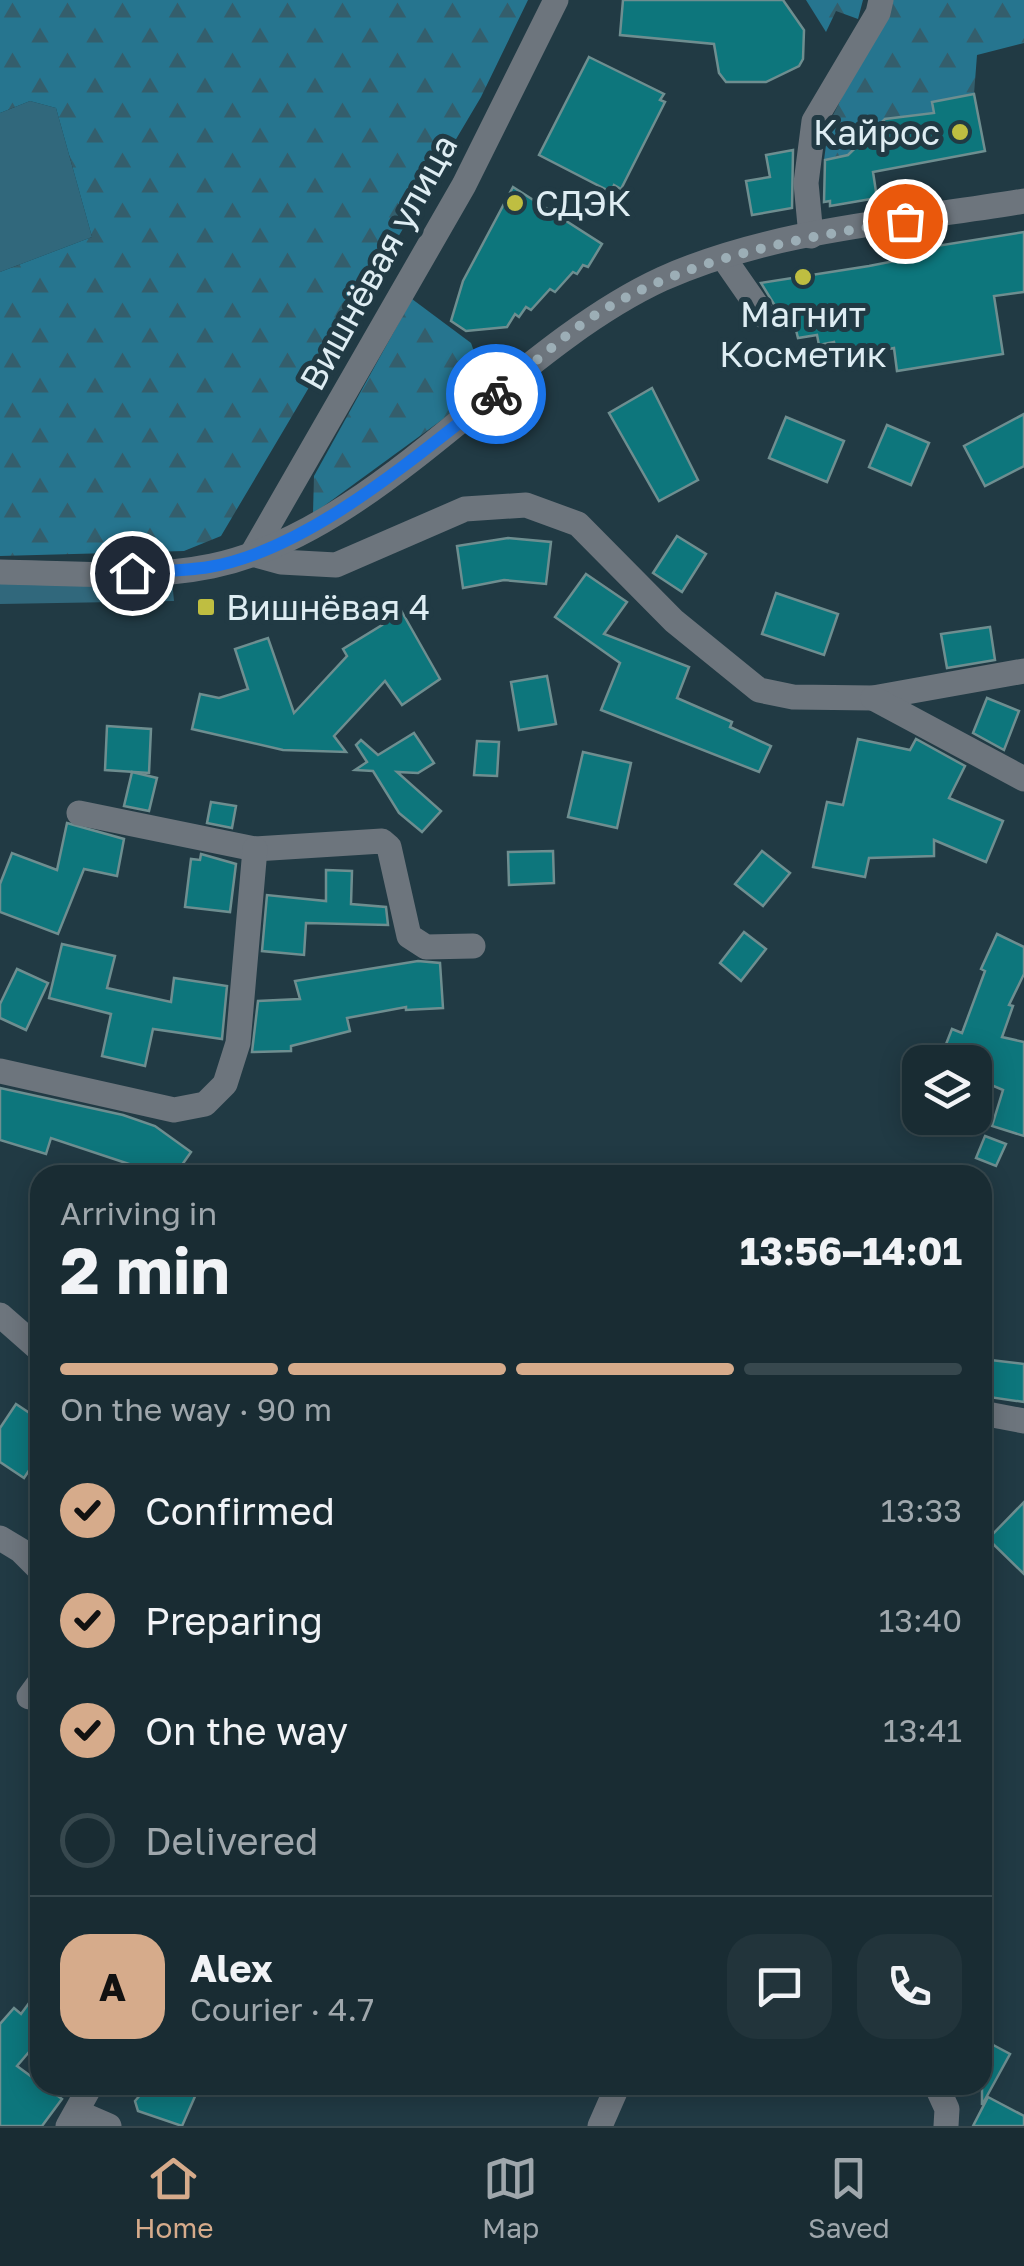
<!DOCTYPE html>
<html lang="en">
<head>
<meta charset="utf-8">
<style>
  :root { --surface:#192c33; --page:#22343b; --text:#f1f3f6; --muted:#9fa7ac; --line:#37484e; --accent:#d6ab8b }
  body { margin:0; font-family:"Golos Text",sans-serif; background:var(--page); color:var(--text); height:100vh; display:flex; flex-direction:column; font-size:38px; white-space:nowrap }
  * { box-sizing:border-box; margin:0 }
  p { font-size:32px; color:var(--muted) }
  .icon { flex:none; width:55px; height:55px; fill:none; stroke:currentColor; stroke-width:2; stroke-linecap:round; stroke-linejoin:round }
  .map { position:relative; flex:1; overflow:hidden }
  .details { position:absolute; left:30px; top:1165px; width:962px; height:930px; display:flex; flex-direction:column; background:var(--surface); border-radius:30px; box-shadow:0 5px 25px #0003,0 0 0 2px var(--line) }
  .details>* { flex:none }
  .tools { position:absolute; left:902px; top:1045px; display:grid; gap:20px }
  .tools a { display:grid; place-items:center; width:90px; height:90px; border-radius:20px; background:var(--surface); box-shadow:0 5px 25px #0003,0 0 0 2px var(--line); font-size:50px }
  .pin { position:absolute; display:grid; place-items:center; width:85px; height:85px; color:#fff; margin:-42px; border:5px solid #fff; border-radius:50%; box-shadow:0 2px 10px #0007 }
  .courier { position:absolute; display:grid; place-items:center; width:100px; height:100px; margin:-50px; border:8px solid #1a73e8; border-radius:50%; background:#fff; color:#222; box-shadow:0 2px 12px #0007 }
  .headline em { font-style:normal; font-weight:700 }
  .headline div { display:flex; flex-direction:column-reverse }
  .headline { display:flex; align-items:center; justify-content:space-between; height:170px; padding:0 30px }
  h1 { font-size:65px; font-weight:700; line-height:75px }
  .bar { display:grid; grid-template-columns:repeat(4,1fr); gap:15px 10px; align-content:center; height:120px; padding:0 30px }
  .bar i { height:12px; border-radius:8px; background:var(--line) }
  .bar .active { background:var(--accent) }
  .bar p { grid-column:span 4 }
  .line { display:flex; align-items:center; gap:25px; padding:0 30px; border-top:2px solid var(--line) }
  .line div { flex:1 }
  .round { display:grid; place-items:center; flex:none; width:105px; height:105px; border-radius:30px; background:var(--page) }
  ol { padding:0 30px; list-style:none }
  li { display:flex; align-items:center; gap:30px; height:110px }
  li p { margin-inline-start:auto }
  li .icon { padding:10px; border-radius:50%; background:var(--accent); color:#111; stroke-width:4 }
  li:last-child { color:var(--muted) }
  li i { width:55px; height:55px; border:5px solid var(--line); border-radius:50% }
  .menu { display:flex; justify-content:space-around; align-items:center; height:140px; border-top:2px solid var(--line); background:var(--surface); font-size:28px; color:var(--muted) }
  .menu a { display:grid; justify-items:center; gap:5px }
  .menu .active { color:var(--accent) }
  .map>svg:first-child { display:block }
  .green { fill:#31687c }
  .forest { fill:url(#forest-firs) }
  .building { fill:#0d767c; stroke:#6e8e90; stroke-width:2.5 }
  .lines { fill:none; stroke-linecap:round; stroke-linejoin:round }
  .minor { stroke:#6d757d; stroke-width:25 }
  .done { stroke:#9caeb6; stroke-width:10; stroke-dasharray:0 18 }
  .route { stroke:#1a73e8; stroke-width:12 }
  .poi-dot { fill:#bfbe41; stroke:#213a44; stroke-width:4 }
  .labels { text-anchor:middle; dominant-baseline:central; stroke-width:10; stroke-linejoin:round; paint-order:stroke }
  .poi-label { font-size:35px; fill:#deedf3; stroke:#213a44; text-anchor:start }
  .street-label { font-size:35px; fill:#deedf3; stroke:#213a44 }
</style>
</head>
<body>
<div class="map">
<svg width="1024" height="2126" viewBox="0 0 1024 2126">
  <defs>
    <pattern id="forest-firs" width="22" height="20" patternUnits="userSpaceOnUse" patternTransform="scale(2.5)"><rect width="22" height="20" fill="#26758f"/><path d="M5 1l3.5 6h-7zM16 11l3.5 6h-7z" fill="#345e6c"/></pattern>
  </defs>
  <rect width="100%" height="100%" fill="#213a44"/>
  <g class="green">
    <polygon points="30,101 56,108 92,237 0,272 0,113"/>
    <polygon points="172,580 174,601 0,604 0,581"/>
  </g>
  <g class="forest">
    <polygon points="0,0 528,0 481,97 221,536 184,551 0,556 0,272 92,237 56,108 30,101 0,113"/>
    <polygon points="806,0 863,0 858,19 836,11 826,32"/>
    <polygon points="891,0 1024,0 1024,43 977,55 974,94 933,102 934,113 885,120 848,155 824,160 829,123"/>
    <polygon points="412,299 471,343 487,387 313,514 314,476"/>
  </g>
  <g class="building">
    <polygon points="623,0 783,0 804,30 803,59 799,66 766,82 726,82 719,73 714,44 620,35"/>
    <polygon points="589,57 664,94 660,100 665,102 621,189 614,185 611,192 539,155"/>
    <polygon points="974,94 985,151 873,172 877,198 830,206 830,201 824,202 825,160 848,155 885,119 934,113 932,102"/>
    <polygon points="793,150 792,208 752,215 746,181 770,177 766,155"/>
    <polygon points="513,187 602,244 588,267 583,265 577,274 573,272 555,292 550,289 531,310 526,307 519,317 515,314 507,327 466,331 451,321 463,281"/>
    <polygon points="1024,232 1024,292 994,296 1003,354 897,371 894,348 855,356 854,347 836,351 834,342 819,345 817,335 798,338 795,326 788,327 785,313 780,314 761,283 869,266 925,255 924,248"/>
    <polygon points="652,388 698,480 659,501 609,413"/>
    <polygon points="1024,414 1024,466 985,486 964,446"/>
    <polygon points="786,417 844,441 827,482 769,458"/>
    <polygon points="887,425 929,443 911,485 869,467"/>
    <polygon points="677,536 706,554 682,592 653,573"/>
    <polygon points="508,538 551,542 546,584 504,580 463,588 457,546"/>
    <polygon points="586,574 627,602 604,634 689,667 677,698 732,722 730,727 771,746 759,772 601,710 620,663 555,617"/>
    <polygon points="776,593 838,614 824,655 762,634"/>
    <polygon points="398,605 440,679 402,705 385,681 334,736 346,752 283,750 192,729 200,694 219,698 248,689 235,649 268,638 294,713 347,656 343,649 382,625 378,618"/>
    <polygon points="990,627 995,660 947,668 941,634"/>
    <polygon points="547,676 556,724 519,730 511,682"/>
    <polygon points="987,698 1019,711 1004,750 973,733"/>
    <polygon points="107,726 151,729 149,773 105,770"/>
    <polygon points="414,733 434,763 418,773 397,772 441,811 422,832 399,813 373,771 355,770 367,762 356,745 361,740 378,755"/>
    <polygon points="858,739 910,750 916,739 965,766 949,798 1003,821 986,862 934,840 934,856 869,858 865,877 813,867 827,802 843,805"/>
    <polygon points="477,741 499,742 497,776 474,775"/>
    <polygon points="583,752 631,763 617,828 568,817"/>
    <polygon points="132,772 157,778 149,811 124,806"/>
    <polygon points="211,802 236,806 232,828 207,823"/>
    <polygon points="67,823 124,839 117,876 84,869 58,934 0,912 0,884 12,853 57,870"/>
    <polygon points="553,851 554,883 509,885 508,852"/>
    <polygon points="762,851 790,873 763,906 735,884"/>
    <polygon points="201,854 236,864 230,912 185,907 191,859 200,860"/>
    <polygon points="326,870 352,871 351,904 386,907 388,925 306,923 304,955 262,951 267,895 326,901"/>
    <polygon points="744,932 766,949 741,981 720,963"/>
    <polygon points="997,934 1024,947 1024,974 1009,1005 1013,1006 1002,1037 1024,1042 1024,1136 992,1126 1003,1090 975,1078 975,1062 939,1062 952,1029 962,1033 985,971 981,969"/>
    <polygon points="62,944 115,956 107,988 171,1002 174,978 227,986 222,1039 153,1029 145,1066 102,1056 111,1014 49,998"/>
    <polygon points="418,961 440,963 443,1008 406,1010 406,1007 347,1018 350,1031 291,1046 291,1051 252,1052 258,1001 300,999 295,981"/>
    <polygon points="17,969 48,983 26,1030 0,1018 0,1004"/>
    <polygon points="0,1088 123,1115 155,1126 191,1152 175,1175 129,1175 135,1166 51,1138 46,1154 0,1140"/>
    <polygon points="985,1136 1006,1144 996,1166 976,1158"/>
    <polygon points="982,1359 1024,1364 1024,1402 982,1396"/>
    <polygon points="16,1404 40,1420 40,1454 24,1478 0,1462 0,1428"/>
    <polygon points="1024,1502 1024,1574 988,1539"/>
    <polygon points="40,1988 40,2039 17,2066 62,2099 42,2126 0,2126 0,2024 14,2008 21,2014"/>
    <polygon points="982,2039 1010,2054 982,2105"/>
    <polygon points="149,2085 200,2085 182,2126 138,2111 135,2101"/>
    <polygon points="988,2097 1024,2116 1024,2126 973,2126"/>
  </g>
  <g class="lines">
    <g class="minor">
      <polyline points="811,236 806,183 814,121 878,13 881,0"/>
      <polyline points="723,257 764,316"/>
      <polyline points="252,554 281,562 336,565 465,509 526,505 578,524 674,621 759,690 793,697 873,698 1024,671"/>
      <polyline points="252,554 464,185 556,0"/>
      <path d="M0,572C69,573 144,580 212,566C378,531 510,349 662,279C773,229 905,221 1024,201"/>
      <polyline points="873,698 1024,779"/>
      <polyline points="79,813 255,849 382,841 389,847 409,936 426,947 473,946"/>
      <polyline points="0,1071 174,1110 205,1104 225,1084 238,1043 255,849"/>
      <polyline points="0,1315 40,1350"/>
      <polyline points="982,1413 1024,1421"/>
      <polyline points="0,1538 20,1550 40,1570"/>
      <polyline points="29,1697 40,1682"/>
      <polyline points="936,2085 947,2109 946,2126"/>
      <polyline points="79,2113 109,2126"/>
      <polyline points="68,2126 91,2085"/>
      <polyline points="600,2126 618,2085"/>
    </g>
  </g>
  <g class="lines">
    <path class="done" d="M496,394C533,365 570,328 612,305C703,254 803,238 905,221"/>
    <path class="route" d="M132,573C157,571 184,571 209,567C309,550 417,455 496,394"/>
  </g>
  <g class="poi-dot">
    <circle cx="960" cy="132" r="10"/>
    <circle cx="515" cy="203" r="10"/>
    <circle cx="803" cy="277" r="10"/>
    <rect x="196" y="597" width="20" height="20" rx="5"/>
  </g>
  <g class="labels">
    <g class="poi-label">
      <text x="940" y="132" text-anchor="end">Кайрос</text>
      <text x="535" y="203">СДЭК</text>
      <text x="803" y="314" text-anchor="middle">Магнит<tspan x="803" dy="40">Косметик</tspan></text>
      <text x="226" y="607">Вишнёвая 4</text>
    </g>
    <g class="street-label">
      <text transform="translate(378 262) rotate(-61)">Вишнёвая улица</text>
    </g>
  </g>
</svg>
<div class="tools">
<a><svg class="icon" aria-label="layers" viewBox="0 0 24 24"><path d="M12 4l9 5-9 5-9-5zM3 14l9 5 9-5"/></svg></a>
</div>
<div class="pin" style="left:905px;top:221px;background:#ea580c"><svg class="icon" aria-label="bag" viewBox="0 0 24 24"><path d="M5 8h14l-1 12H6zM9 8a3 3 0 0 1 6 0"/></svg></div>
<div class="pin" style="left:132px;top:573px;background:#1f2937"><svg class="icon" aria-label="home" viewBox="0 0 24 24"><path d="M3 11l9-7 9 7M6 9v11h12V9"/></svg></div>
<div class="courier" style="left:496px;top:394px"><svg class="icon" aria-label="bike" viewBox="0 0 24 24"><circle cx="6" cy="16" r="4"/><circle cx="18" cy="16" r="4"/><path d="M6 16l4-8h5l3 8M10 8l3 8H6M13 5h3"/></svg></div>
<section class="details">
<div class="headline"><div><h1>2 min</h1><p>Arriving in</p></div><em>13:56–14:01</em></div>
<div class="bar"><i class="active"></i><i class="active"></i><i class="active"></i><i></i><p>On the way · 90 m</p></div>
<ol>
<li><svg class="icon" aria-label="check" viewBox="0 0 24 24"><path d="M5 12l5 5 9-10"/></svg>Confirmed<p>13:33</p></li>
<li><svg class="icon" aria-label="check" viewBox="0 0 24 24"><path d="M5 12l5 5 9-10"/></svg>Preparing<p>13:40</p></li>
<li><svg class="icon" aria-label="check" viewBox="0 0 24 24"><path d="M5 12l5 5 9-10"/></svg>On the way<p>13:41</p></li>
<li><i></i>Delivered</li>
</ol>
<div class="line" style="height:180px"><b class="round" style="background:var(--accent);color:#111">A</b><div><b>Alex</b><p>Courier · 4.7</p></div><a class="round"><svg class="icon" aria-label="chat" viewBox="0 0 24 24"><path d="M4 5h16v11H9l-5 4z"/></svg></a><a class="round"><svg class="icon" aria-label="phone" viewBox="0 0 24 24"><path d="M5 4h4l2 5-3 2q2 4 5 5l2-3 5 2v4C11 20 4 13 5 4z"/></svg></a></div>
</section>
</div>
<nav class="menu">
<a class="active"><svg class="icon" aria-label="home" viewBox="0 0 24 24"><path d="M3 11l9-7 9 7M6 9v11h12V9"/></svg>Home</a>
<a><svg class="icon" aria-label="map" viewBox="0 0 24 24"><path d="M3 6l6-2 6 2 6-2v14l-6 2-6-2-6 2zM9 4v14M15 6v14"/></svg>Map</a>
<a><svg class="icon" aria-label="saved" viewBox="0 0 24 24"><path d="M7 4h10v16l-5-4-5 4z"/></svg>Saved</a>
</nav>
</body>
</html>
